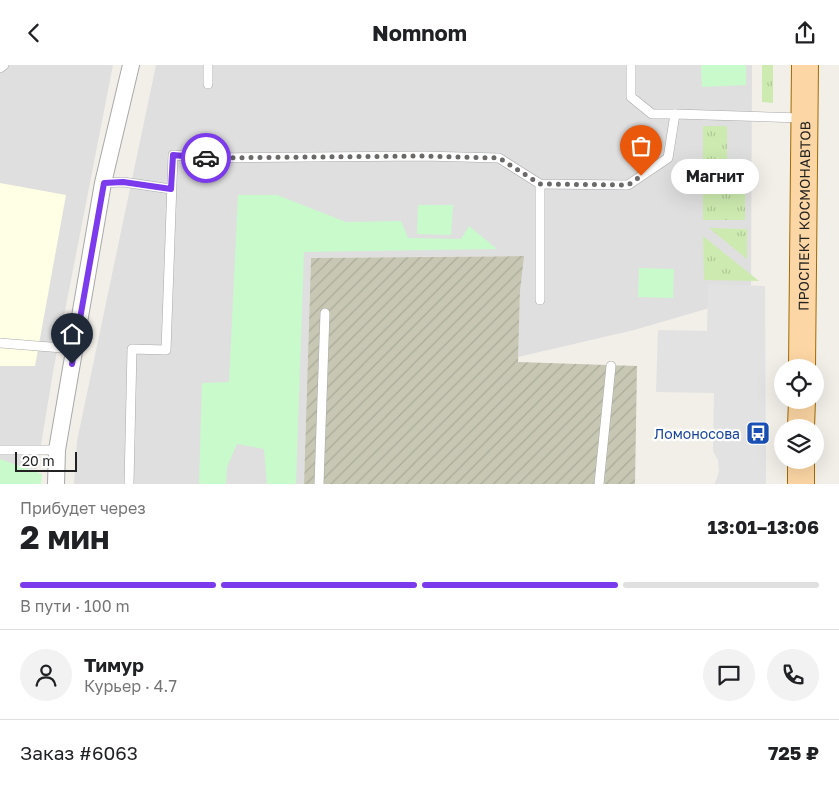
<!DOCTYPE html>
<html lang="ru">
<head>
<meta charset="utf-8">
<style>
  :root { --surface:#fff; --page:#f2f2f2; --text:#202124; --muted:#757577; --line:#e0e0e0; --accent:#7c3aed }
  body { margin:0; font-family:"Golos Text",sans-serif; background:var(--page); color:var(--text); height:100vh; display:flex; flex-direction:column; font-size:19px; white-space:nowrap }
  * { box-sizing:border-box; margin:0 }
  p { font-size:16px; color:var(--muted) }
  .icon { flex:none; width:28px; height:28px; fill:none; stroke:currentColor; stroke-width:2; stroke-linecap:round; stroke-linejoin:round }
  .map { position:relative; height:419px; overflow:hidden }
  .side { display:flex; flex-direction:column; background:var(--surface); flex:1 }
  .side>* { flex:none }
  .tools { position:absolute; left:774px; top:294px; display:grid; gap:10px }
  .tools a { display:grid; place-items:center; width:50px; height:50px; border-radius:50%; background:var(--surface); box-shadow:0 5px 20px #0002; font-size:25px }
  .scale { position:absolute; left:15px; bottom:12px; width:62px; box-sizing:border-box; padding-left:5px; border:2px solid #222; border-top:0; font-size:14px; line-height:18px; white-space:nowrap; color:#222; -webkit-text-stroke:4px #fff; paint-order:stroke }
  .pin { position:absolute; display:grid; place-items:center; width:42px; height:42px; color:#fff; margin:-51px -21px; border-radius:50% 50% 50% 0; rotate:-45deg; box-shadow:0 0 5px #0007 }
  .pin .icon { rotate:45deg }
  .courier { position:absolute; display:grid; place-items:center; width:50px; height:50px; margin:-25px; border:4px solid #7c3aed; border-radius:50%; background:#fff; color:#222; box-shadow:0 1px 6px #0007 }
  .bubble { position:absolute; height:35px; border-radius:18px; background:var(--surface); box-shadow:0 5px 20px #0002; font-size:16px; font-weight:700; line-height:35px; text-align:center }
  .headline em { font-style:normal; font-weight:700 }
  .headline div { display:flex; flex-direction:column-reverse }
  .headline { display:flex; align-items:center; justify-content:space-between; height:85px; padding:0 20px }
  h1 { font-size:32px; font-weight:700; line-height:38px }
  .bar { display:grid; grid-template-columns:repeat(4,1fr); gap:8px 5px; align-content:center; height:60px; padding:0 20px }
  .bar i { height:6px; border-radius:4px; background:var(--line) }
  .bar .active { background:var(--accent) }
  .bar p { grid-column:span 4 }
  .line { display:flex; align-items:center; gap:12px; padding:0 20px; border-top:1px solid var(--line) }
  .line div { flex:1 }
  .round { display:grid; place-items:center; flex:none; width:52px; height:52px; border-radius:26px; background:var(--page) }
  header { display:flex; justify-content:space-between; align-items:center; height:65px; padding:0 20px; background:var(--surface); font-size:22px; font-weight:700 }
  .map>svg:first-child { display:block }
  .residential { fill:#e0dfdf }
  .education { fill:#ffffe5 }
  .construction { fill:url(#construction-furrows) }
  .grass { fill:url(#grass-tufts) }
  .park { fill:#c8facc }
  .parking { fill:#e2e2e2 }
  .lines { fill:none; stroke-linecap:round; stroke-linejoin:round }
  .service-casing { stroke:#a9a9a9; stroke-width:10 }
  .minor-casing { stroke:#a9a9a9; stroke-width:18 }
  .primary-casing { stroke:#a06b00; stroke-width:28 }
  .service { stroke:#fff; stroke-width:9 }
  .minor { stroke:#fff; stroke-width:16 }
  .primary { stroke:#fcd6a4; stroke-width:26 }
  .done { stroke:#6b6a68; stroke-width:5; stroke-dasharray:0 9 }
  .route { stroke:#7c3aed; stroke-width:6 }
  .labels { text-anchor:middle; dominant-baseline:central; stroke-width:4.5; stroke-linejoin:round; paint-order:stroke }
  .street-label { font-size:14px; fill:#222; stroke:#fff }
  .transit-label { font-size:14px; fill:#164399; stroke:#fff; text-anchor:end }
</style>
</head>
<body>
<header><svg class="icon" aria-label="back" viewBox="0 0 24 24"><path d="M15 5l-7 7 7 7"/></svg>Nomnom<svg class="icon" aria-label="share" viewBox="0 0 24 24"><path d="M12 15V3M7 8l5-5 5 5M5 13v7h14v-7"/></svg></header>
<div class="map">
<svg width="839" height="419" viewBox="0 0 839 419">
  <defs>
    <pattern id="construction-furrows" width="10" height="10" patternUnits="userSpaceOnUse" patternTransform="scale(1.25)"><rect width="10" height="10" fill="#c7c7b4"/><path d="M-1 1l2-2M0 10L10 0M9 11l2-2" fill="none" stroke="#abab9a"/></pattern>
    <pattern id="grass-tufts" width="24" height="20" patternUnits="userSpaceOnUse" patternTransform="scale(1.25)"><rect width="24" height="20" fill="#cdebb0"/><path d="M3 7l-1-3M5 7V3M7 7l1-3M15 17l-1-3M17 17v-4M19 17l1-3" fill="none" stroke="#b0c997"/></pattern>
  </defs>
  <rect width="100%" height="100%" fill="#f2efe9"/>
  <g class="residential">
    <polygon points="0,0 113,0 53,307 37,404 0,403"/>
    <polygon points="156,0 752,0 751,231 634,265 518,292 520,226 523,191 311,193 304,419 74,419 77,376"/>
  </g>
  <polygon class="education" points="0,118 66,130 35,301 0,301"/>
  <polygon class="construction" points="524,191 520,226 518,297 637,301 635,419 304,419 311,193"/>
  <g class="grass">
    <polygon points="762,0 773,0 773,38 762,37"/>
    <polygon points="703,61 727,61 727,101 745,101 745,155 703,155"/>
    <polygon points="709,163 747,164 747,194"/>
    <polygon points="703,171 759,216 704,215"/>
  </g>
  <g class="park">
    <polygon points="701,0 746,0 746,20 702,22"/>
    <polygon points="238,130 277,130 346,157 401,156 408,173 461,174 469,161 497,184 304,187 296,419 267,419 264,384 237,379 227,402 226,419 199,419 202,318 229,317"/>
    <polygon points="418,140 453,140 451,170 417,169"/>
    <polygon points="639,203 674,204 673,233 638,232"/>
    <polygon points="0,394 42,409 41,419 0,419"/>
  </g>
  <polygon class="parking" points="708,219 765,221 766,419 715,419 719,406 718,395 713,386 714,328 656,327 658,265 707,266"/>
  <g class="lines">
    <g class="service-casing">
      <g id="service">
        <polyline points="631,0 631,32 652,49 675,49"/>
        <polyline points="0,3 4,0"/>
        <polyline points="208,19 208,0"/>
        <polyline points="103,118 123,117 171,124"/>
        <polyline points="540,235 540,119"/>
        <polyline points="0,278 75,284"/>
        <polyline points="0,385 57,385"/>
        <polyline points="129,419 132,284 166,285 173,90 214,93 424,91 499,93 540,119 628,120 668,93 675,49 801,53"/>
        <polyline points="319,419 325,248"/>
        <polyline points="599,419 611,301"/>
      </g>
    </g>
    <g class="minor-casing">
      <polyline id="minor" points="56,419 57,385 103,118 131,0"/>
    </g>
    <g class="primary-casing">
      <g id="primary">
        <path id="s1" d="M802,302L805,0"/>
        <polyline points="801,362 802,335"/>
        <polyline points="801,419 801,395"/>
      </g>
    </g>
    <use href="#service" class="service"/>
    <use href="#minor" class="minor"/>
    <use href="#primary" class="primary"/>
  </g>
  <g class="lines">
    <polyline class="done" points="206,93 424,91 499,93 540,119 628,120 641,111"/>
    <polyline class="route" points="72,299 104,118 123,117 171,124 173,90 206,93"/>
  </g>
  <defs>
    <g id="bus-square" transform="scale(1.25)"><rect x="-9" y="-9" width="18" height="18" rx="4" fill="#1a4fb4" stroke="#fff"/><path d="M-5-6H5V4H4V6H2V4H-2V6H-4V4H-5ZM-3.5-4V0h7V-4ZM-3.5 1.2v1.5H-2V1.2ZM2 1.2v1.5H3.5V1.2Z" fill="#fff"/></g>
  </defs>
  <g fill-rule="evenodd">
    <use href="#bus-square" x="758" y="368"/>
  </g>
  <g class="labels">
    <g class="street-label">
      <text stroke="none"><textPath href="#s1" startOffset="151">ПРОСПЕКТ КОСМОНАВТОВ</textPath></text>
    </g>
    <g class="transit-label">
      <text x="740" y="368">Ломоносова</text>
    </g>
  </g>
</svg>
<div class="tools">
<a><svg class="icon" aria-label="locate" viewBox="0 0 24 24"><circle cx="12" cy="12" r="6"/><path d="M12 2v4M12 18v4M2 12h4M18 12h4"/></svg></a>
<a><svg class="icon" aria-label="layers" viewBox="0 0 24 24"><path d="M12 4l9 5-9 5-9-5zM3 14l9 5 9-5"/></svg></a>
</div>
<div class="scale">20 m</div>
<div class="pin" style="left:641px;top:111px;background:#ea580c"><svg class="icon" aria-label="bag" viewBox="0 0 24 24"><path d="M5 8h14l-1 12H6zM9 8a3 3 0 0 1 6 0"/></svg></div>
<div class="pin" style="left:72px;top:299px;background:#1f2937"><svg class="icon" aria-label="home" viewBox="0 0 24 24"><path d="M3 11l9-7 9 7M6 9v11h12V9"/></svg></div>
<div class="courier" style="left:206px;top:93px"><svg class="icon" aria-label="car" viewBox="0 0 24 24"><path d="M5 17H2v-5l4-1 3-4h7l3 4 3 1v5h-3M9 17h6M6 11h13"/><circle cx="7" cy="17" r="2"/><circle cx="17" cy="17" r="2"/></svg></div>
<div class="bubble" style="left:671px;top:94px;width:88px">Магнит</div>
</div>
<section class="side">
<div class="headline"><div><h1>2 мин</h1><p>Прибудет через</p></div><em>13:01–13:06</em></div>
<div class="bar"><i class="active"></i><i class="active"></i><i class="active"></i><i></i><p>В пути · 100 m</p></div>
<div class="line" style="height:90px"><a class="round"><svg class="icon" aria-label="person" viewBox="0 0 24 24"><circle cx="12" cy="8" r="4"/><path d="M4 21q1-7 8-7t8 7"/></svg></a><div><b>Тимур</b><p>Курьер · 4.7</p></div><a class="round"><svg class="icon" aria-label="chat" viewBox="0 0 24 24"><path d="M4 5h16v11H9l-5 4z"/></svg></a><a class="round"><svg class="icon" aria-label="phone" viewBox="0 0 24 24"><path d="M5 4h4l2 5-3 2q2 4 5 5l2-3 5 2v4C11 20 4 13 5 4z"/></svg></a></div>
<div class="line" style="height:65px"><div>Заказ #6063</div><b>725 ₽</b></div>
</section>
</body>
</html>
